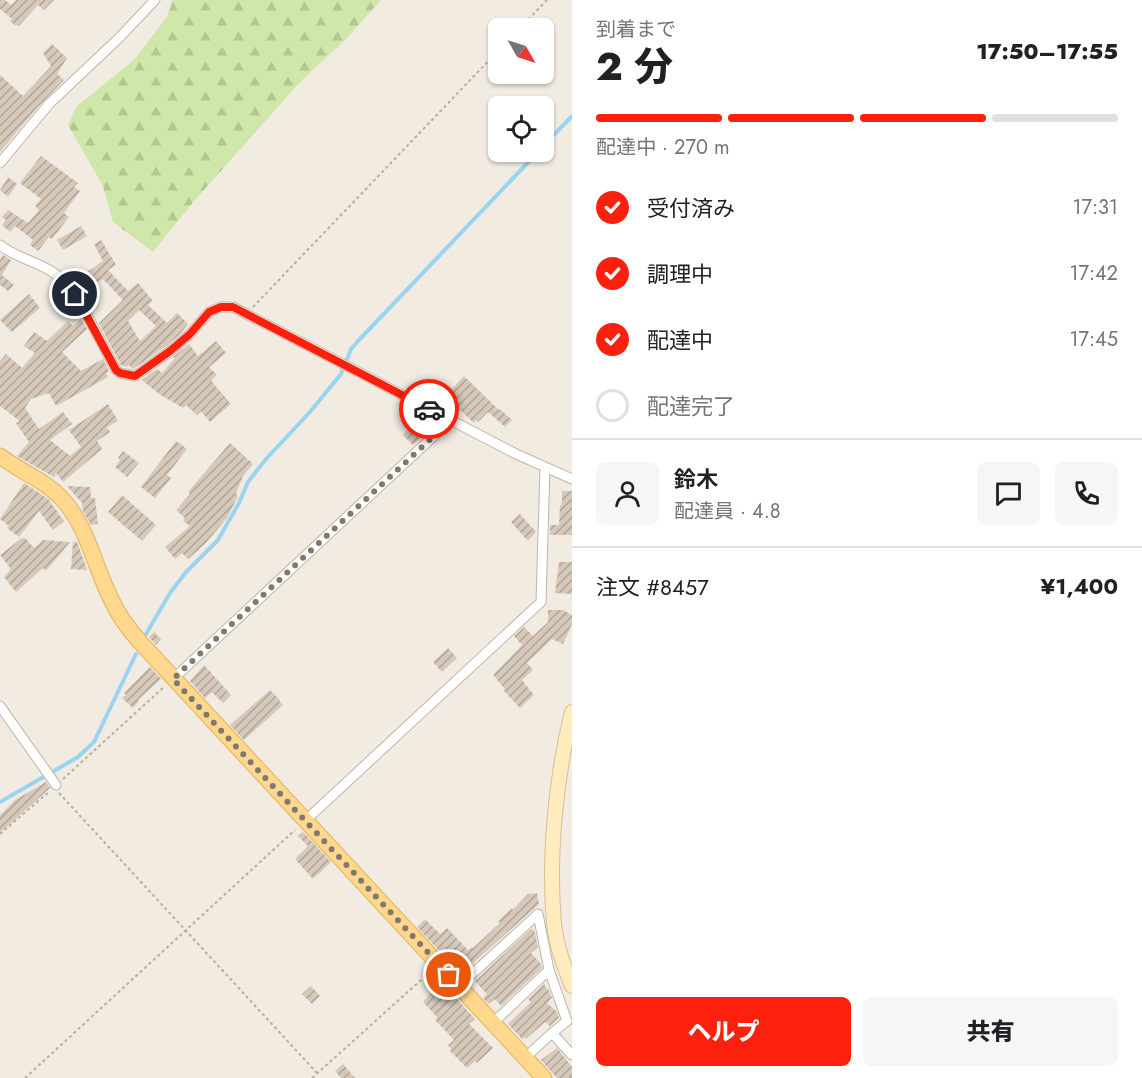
<!DOCTYPE html>
<html lang="ja">
<head>
<meta charset="utf-8">
<style>
  :root { --surface:#fff; --page:#f6f6f6; --text:#202124; --muted:#757577; --line:#e0e0e0; --accent:#fd200d }
  body { margin:0; font-family:Jost,"Noto Sans JP",sans-serif; background:var(--page); color:var(--text); height:100vh; display:flex; flex-direction:column; font-size:22px; white-space:nowrap }
  * { box-sizing:border-box; margin:0 }
  p { font-size:20px; color:var(--muted) }
  .icon { flex:none; width:33px; height:33px; fill:none; stroke:currentColor; stroke-width:2; stroke-linecap:round; stroke-linejoin:round }
  .map { position:relative; flex:1; overflow:hidden }
  .details { display:flex; flex-direction:column; background:var(--surface); width:570px }
  .details>* { flex:none }
  .needle { width:39px; rotate:129deg }
  .buttons { position:absolute; left:488px; top:18px; display:grid; gap:12px }
  .buttons a { display:grid; place-items:center; width:66px; height:66px; border-radius:9px; background:var(--surface); box-shadow:0 2px 4px #0004; font-size:30px }
  .pin { position:absolute; display:grid; place-items:center; width:51px; height:51px; color:#fff; margin:-26px; border:3px solid #fff; border-radius:50%; box-shadow:0 2px 6px #0007 }
  .courier { position:absolute; display:grid; place-items:center; width:60px; height:60px; margin:-30px; border:4px solid #fd200d; border-radius:50%; background:#fff; color:#222; box-shadow:0 2px 8px #0007 }
  .head em { font-style:normal; font-weight:800 }
  .head div { display:flex; flex-direction:column-reverse }
  .head { display:flex; align-items:center; justify-content:space-between; height:102px; padding:0 24px }
  h1 { font-size:39px; font-weight:800; line-height:45px }
  .bar { display:grid; grid-template-columns:repeat(4,1fr); gap:9px 6px; align-content:center; height:72px; padding:0 24px }
  .bar i { height:8px; border-radius:4px; background:var(--line) }
  .bar .on { background:var(--accent) }
  .bar p { grid-column:span 4 }
  .line { display:flex; align-items:center; gap:15px; padding:0 24px; border-top:2px solid var(--line) }
  .line div { flex:1 }
  .round { display:grid; place-items:center; flex:none; width:63px; height:63px; border-radius:9px; background:var(--page) }
  ol { padding:0 24px; list-style:none }
  li { display:flex; align-items:center; gap:18px; height:66px }
  li p { margin-inline-start:auto }
  li .icon { padding:6px; border-radius:50%; background:var(--accent); color:#fff; stroke-width:4 }
  li:last-child { color:var(--muted) }
  li i { width:33px; height:33px; border:3px solid var(--line); border-radius:50% }
  .action { display:flex; gap:12px; margin-top:auto; padding:12px 24px }
  .action a { flex:1; height:69px; border-radius:9px; background:var(--accent); color:#fff; font-size:24px; font-weight:800; line-height:69px; text-align:center }
  .action a+a { background:var(--page); color:var(--text) }
  main { display:flex; flex:1; min-height:0 }
  .map>svg:first-child { display:block }
  .forest { fill:url(#forest-firs) }
  .lines { fill:none; stroke-linecap:round; stroke-linejoin:round }
  .stream { stroke:#9bd4f0; stroke-width:4 }
  .building { fill:url(#building-hatch); fill-rule:evenodd }
  .minor-casing { stroke:#bfb5a7; stroke-width:11 }
  .secondary-casing { stroke:#d6bf92; stroke-width:16 }
  .primary-casing { stroke:#e5b25c; stroke-width:17 }
  .path { stroke:#bead95; stroke-width:2; stroke-dasharray:3 3; stroke-linecap:butt }
  .minor { stroke:#fff; stroke-width:9 }
  .secondary { stroke:#ffebbe; stroke-width:14 }
  .primary { stroke:#ffd78d; stroke-width:15 }
  .done { stroke:#7f7970; stroke-width:6; stroke-dasharray:0 10.8 }
  .route { stroke:#fd200d; stroke-width:8 }
</style>
</head>
<body>
<main>
<div class="map">
<svg width="572" height="1078" viewBox="0 0 572 1078">
  <defs>
    <pattern id="forest-firs" width="22" height="20" patternUnits="userSpaceOnUse" patternTransform="scale(1.5)"><rect width="22" height="20" fill="#cfe7a9"/><path d="M5 1l3.5 6h-7zM16 11l3.5 6h-7z" fill="#b3c792"/></pattern>
    <pattern id="building-hatch" width="6" height="6" patternUnits="userSpaceOnUse" patternTransform="scale(1.5)"><rect width="6" height="6" fill="#d6c9ba"/><path d="M-1 1l2-2M0 6l6-6M5 7l2-2" fill="none" stroke="#afa498"/></pattern>
  </defs>
  <rect width="100%" height="100%" fill="#f1ebe2"/>
  <polygon class="forest" points="173,0 381,0 344,41 302,80 194,201 153,252 113,222 103,186 68,125 76,107 134,60 167,17"/>
  <g class="lines">
    <g class="stream">
      <polyline points="543,146 572,116"/>
      <polyline points="146,634 170,593 186,572 218,540 239,503 248,482 266,459 310,412 341,374 351,349 359,340 538,152"/>
      <polyline points="0,802 78,757 94,742 136,654"/>
    </g>
  </g>
  <g class="building">
    <polygon points="0,0 5,0 11,5 16,0 54,0 44,10 38,5 19,26 18,25 16,26 10,21 12,19 0,9"/>
    <polygon points="52,44 67,58 57,74 64,80 36,109 0,152 0,75 23,96 51,66 43,53"/>
    <polygon points="41,156 78,183 74,187 80,191 64,213 69,217 52,239 49,237 38,251 30,245 33,240 15,226 10,232 2,225 6,220 2,217 8,210 28,223 39,210 35,206 41,199 20,183"/>
    <polygon points="8,177 17,184 8,197 0,190"/>
    <polygon points="81,226 87,236 63,250 57,240"/>
    <path d="M101,240L116,265L108,270L128,291L138,283L153,301L148,305L167,323L177,313L188,324L181,333L166,346L133,369L129,365L126,367L121,365L99,323L123,300L103,279L88,289L80,277L103,261L94,244ZM139,310L156,326L140,341L128,321Z"/>
    <polygon points="3,255 11,260 2,275 14,285 8,291 0,285 0,260"/>
    <polygon points="29,294 40,308 12,332 0,320"/>
    <polygon points="81,319 87,329 62,352 81,371 103,359 109,372 106,373 108,377 56,406 49,393 31,399 25,408 39,429 63,412 72,424 50,440 70,456 81,447 69,430 108,404 118,421 107,427 110,432 97,441 102,449 63,482 56,473 54,477 17,456 29,442 16,423 20,421 0,406 0,361 6,354 22,368 35,353 24,346 34,332 47,341 68,321 73,326"/>
    <polygon points="216,341 226,353 209,367 217,375 212,379 212,382 231,404 210,422 201,411 197,415 186,405 183,408 159,394 142,380 157,369 162,373 175,358 173,357 189,344 198,356"/>
    <polygon points="464,376 499,410 500,409 512,420 505,427 488,412 478,422 476,420 474,423 458,408 457,410 455,408 452,410 442,400"/>
    <polygon points="417,421 427,432 413,445 403,435"/>
    <polygon points="176,441 187,449 167,475 171,478 155,498 141,487"/>
    <polygon points="230,443 253,464 243,476 236,493 238,496 227,518 205,544 188,559 182,553 175,559 165,547 190,526 183,521 185,518 176,510 190,494 188,492"/>
    <polygon points="123,451 139,463 127,477 115,467 120,460 118,458"/>
    <polygon points="24,483 48,499 64,521 53,530 39,511 19,537 7,528 9,526 0,519"/>
    <polygon points="67,486 90,487 91,498 95,498 98,524 91,525 83,511 82,503"/>
    <polygon points="562,491 572,491 572,535 550,535 550,525 559,525 560,505 562,505"/>
    <polygon points="122,495 156,525 142,541 108,512"/>
    <polygon points="520,514 536,532 528,541 511,522"/>
    <polygon points="22,538 25,538 34,548 43,540 70,542 46,571 43,568 16,592 4,577 11,569 0,555"/>
    <polygon points="73,542 77,542 87,570 71,569"/>
    <polygon points="559,562 572,562 572,594 555,593"/>
    <polygon points="548,610 563,610 572,615 572,624 563,644 552,639 527,663 533,670 522,680 534,695 520,708 503,690 505,689 493,675 522,645 514,636 524,627 533,636 548,622"/>
    <polygon points="154,632 161,639 156,645 149,637"/>
    <polygon points="448,648 457,658 442,672 433,662"/>
    <polygon points="204,665 231,695 223,703 212,692 205,698 190,681"/>
    <polygon points="150,667 161,679 138,700 139,701 133,708 122,698 126,695 124,693"/>
    <polygon points="270,690 280,700 279,701 283,705 244,740 230,725"/>
    <polygon points="46,782 50,788 0,833 0,815 15,800"/>
    <polygon points="303,832 331,862 313,879 295,859 308,846 298,836"/>
    <polygon points="537,893 539,904 461,974 417,927 425,919 440,934 447,928 468,950 472,947 473,948 500,923 498,921 512,908 513,910 528,894"/>
    <polygon points="531,929 534,930 538,947 531,953 541,964 542,968 501,1006 495,999 489,1004 483,998 487,994 475,981"/>
    <polygon points="443,984 475,1019 469,1024 493,1048 477,1063 475,1061 467,1068 450,1051 451,1049 448,1045 454,1040 436,1021 437,1017 423,1002 433,990 435,992"/>
    <polygon points="544,984 549,991 552,998 547,1003 557,1012 559,1018 550,1026 545,1022 526,1039 525,1037 522,1039 508,1024 531,1002 528,999"/>
    <polygon points="311,986 320,996 312,1004 302,994"/>
    <polygon points="557,1048 572,1067 572,1078 557,1078 541,1060"/>
    <polygon points="343,1064 355,1078 341,1078 335,1071"/>
  </g>
  <g class="lines">
    <g class="minor-casing">
      <g id="minor">
        <polyline points="0,163 49,104 119,38 155,0"/>
        <path d="M0,245C16,258 37,261 54,273C78,290 101,343 116,370L120,373L135,376L170,351L190,334L209,312L221,307H233L516,454L572,479"/>
        <polyline points="173,679 451,420"/>
        <polyline points="0,706 56,785"/>
        <polyline points="306,820 541,602 545,467"/>
        <polyline points="459,986 538,914 549,970 567,1021 552,1033"/>
        <polyline points="494,1022 549,970"/>
        <polyline points="526,1057 552,1033 572,1055"/>
      </g>
    </g>
    <g class="secondary-casing">
      <path id="secondary" d="M572,712C556,776 548,857 554,923C556,945 564,966 572,986"/>
    </g>
    <g class="primary-casing">
      <path id="primary" d="M0,456C20,472 46,480 64,501C87,527 95,566 110,597C117,613 129,630 141,643L544,1078"/>
    </g>
    <g class="path">
      <polyline points="520,28 547,0"/>
      <polyline points="253,307 498,51"/>
      <polyline points="63,779 165,686"/>
      <polyline points="59,793 317,1073"/>
      <polyline points="0,834 50,791"/>
      <polyline points="25,1078 295,830"/>
      <polyline points="312,1078 430,972"/>
    </g>
    <use href="#minor" class="minor"/>
    <use href="#secondary" class="secondary"/>
    <use href="#primary" class="primary"/>
  </g>
  <g class="lines">
    <polyline class="done" points="429,409 451,420 173,679 449,975"/>
    <polyline class="route" points="75,294 116,370 120,373 135,376 170,351 190,334 209,312 221,307 233,307 429,409"/>
  </g>
</svg>
<div class="buttons">
<a><svg class="needle" viewBox="-14 -14 28 28"><path d="M0-13l5 13h-10z" fill="#e53935"/><path d="M0 13l5-13h-10z" fill="#757577"/></svg></a>
<a><svg class="icon" aria-label="locate" viewBox="0 0 24 24"><circle cx="12" cy="12" r="6"/><path d="M12 2v4M12 18v4M2 12h4M18 12h4"/></svg></a>
</div>
<div class="pin" style="left:449px;top:975px;background:#ea580c"><svg class="icon" aria-label="bag" viewBox="0 0 24 24"><path d="M5 8h14l-1 12H6zM9 8a3 3 0 0 1 6 0"/></svg></div>
<div class="pin" style="left:75px;top:294px;background:#1f2937"><svg class="icon" aria-label="home" viewBox="0 0 24 24"><path d="M3 11l9-7 9 7M6 9v11h12V9"/></svg></div>
<div class="courier" style="left:429px;top:409px"><svg class="icon" aria-label="car" viewBox="0 0 24 24"><path d="M5 17H2v-5l4-1 3-4h7l3 4 3 1v5h-3M9 17h6M6 11h13"/><circle cx="7" cy="17" r="2"/><circle cx="17" cy="17" r="2"/></svg></div>
</div>
<section class="details">
<div class="head"><div><h1>2 分</h1><p>到着まで</p></div><em>17:50–17:55</em></div>
<div class="bar"><i class="on"></i><i class="on"></i><i class="on"></i><i></i><p>配達中 · 270 m</p></div>
<ol>
<li><svg class="icon" aria-label="check" viewBox="0 0 24 24"><path d="M5 12l5 5 9-10"/></svg>受付済み<p>17:31</p></li>
<li><svg class="icon" aria-label="check" viewBox="0 0 24 24"><path d="M5 12l5 5 9-10"/></svg>調理中<p>17:42</p></li>
<li><svg class="icon" aria-label="check" viewBox="0 0 24 24"><path d="M5 12l5 5 9-10"/></svg>配達中<p>17:45</p></li>
<li><i></i>配達完了</li>
</ol>
<div class="line" style="height:108px"><a class="round"><svg class="icon" aria-label="person" viewBox="0 0 24 24"><circle cx="12" cy="8" r="4"/><path d="M4 21q1-7 8-7t8 7"/></svg></a><div><b>鈴木</b><p>配達員 · 4.8</p></div><a class="round"><svg class="icon" aria-label="chat" viewBox="0 0 24 24"><path d="M4 5h16v11H9l-5 4z"/></svg></a><a class="round"><svg class="icon" aria-label="phone" viewBox="0 0 24 24"><path d="M5 4h4l2 5-3 2q2 4 5 5l2-3 5 2v4C11 20 4 13 5 4z"/></svg></a></div>
<div class="line" style="height:78px"><div>注文 #8457</div><b>¥1,400</b></div>
<div class="action"><a>ヘルプ</a><a>共有</a></div>
</section>
</main>
</body>
</html>
